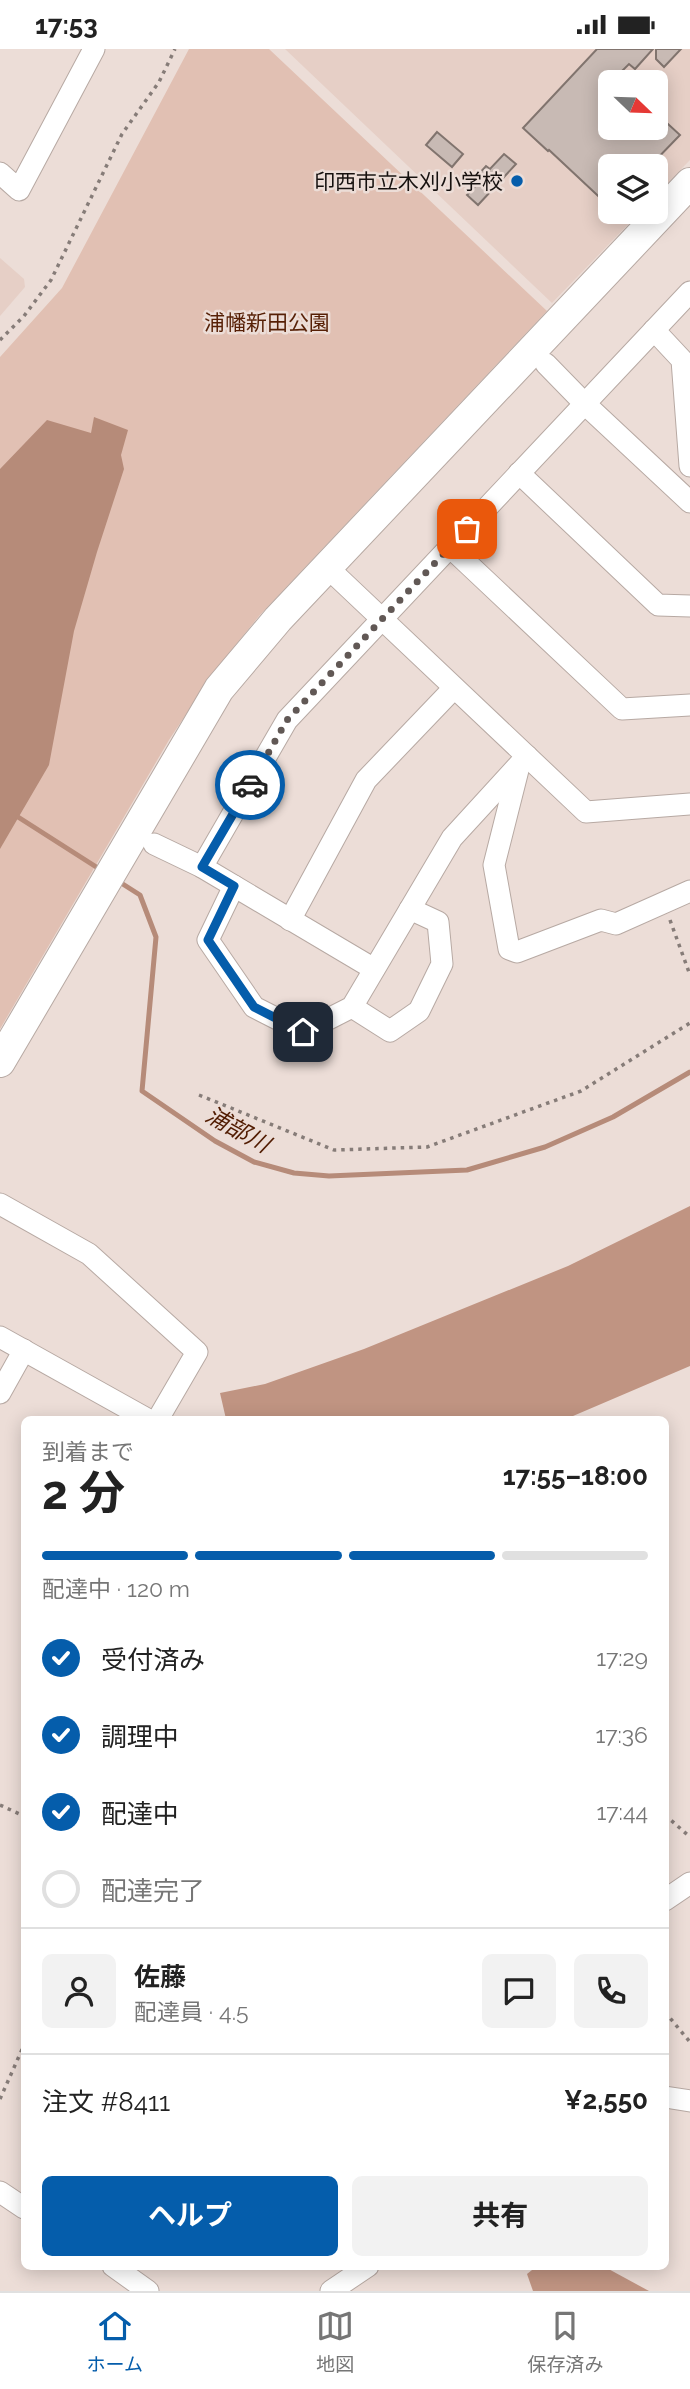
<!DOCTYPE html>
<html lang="ja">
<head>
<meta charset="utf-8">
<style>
  :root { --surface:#fff; --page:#f2f2f2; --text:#222; --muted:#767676; --line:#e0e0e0; --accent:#055dab }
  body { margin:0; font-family:Raleway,"Noto Sans JP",sans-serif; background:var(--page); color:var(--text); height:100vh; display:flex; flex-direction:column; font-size:26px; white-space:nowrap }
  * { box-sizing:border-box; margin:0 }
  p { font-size:23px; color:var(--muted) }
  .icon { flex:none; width:38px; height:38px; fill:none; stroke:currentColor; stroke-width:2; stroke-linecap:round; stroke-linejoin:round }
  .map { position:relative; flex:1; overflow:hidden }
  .sheet { position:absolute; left:21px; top:1367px; width:648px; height:854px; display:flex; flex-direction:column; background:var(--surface); border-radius:10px; box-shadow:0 4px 18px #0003 }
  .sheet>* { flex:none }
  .needle { width:46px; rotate:113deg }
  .tools { position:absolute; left:598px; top:21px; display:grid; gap:14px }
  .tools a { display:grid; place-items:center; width:70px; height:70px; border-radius:10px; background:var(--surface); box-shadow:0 4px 18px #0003; font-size:35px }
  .pin { position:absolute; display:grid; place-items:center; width:60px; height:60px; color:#fff; margin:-30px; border-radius:14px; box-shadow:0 4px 10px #0006 }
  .courier { position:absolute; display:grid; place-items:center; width:70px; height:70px; margin:-35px; border:5px solid #055dab; border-radius:50%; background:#fff; color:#222; box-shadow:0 2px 9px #0007 }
  .headline em { font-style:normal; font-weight:700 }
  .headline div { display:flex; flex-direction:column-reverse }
  .headline { display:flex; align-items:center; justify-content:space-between; height:119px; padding:0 21px }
  h1 { font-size:46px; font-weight:700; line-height:52px }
  .bar { display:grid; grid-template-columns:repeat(4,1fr); gap:10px 7px; align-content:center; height:84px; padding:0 21px }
  .bar i { height:9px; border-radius:5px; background:var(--line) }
  .bar .on { background:var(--accent) }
  .bar p { grid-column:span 4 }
  .line { display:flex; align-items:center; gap:18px; padding:0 21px; border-top:2px solid var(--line) }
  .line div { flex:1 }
  .round { display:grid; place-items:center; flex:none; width:74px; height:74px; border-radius:10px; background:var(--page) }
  ol { padding:0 21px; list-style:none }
  li { display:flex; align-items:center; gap:21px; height:77px }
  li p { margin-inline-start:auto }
  li .icon { padding:7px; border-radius:50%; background:var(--accent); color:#fff; stroke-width:4 }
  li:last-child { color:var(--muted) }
  li i { width:38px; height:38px; border:4px solid var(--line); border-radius:50% }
  .action { display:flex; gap:14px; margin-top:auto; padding:14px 21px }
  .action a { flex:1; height:80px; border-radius:10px; background:var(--accent); color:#fff; font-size:28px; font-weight:700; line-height:80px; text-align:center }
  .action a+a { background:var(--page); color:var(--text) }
  .status { display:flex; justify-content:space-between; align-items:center; height:49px; padding:0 35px; background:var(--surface); direction:ltr }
  .status svg { height:19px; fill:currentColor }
  .dock { display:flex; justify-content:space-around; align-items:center; height:98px; border-top:2px solid var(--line); background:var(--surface); font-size:19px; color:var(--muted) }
  .dock a { display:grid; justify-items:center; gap:4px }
  .dock .on { color:var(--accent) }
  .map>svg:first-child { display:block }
  .built { fill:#e6cfc6; fill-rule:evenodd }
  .green { fill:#e1c0b3 }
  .forest { fill:#c09482 }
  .water { fill:#b68b79 }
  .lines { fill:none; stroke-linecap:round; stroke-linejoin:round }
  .stream { stroke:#b68b79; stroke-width:5 }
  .building { fill:#c8bab4; stroke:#81746e; stroke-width:2 }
  .street-casing { stroke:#b7a9a3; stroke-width:23 }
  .secondary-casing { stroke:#b7a9a3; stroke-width:32 }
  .path { stroke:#867c78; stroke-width:3.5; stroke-dasharray:3.5 5; stroke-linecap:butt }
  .street { stroke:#fff; stroke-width:21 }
  .secondary { stroke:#fff; stroke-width:30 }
  .done { stroke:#615855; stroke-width:7; stroke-dasharray:0 12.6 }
  .route { stroke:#055dab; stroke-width:9 }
  .poi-dot { fill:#055dab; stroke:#ecddd7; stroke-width:2.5 }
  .labels { text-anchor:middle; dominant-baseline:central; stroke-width:5; stroke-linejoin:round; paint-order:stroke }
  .poi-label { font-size:21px; fill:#16110f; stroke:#ecddd7; text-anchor:end }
  .park-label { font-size:21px; fill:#561f05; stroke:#ecddd7 }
  .water-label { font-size:23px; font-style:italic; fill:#511b01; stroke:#ecddd7 }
</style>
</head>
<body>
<div class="status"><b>17:53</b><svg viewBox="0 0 49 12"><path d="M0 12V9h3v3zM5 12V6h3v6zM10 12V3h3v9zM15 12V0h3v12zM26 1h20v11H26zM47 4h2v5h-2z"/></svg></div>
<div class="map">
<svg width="690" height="2242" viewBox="0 0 690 2242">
  <rect width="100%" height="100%" fill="#ecddd7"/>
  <g class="built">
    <path d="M285,0H690V111L656,146V117H611V163H640L552,254ZM611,33H656V79H611Z"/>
    <polygon points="0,209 24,230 25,238 0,267"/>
  </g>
  <polygon class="green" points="189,0 269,0 547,262 259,567 216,620 169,691 0,980 0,308 62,239"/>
  <g class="forest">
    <polygon points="690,1157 690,1317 566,1370 226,1370 220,1344 265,1335 364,1300 568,1217"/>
    <polygon points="537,2217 603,2217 649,2242 533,2242 527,2225"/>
  </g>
  <polygon class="water" points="94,368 128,381 121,406 124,420 97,503 74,582 49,716 0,800 0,420 47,371 91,384"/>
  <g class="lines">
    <g class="stream">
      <polyline points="18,768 101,821"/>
      <polyline points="118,832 140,846 156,888 142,1042 215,1092 254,1113 294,1124 329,1127 467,1121 545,1098 613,1068 690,1023"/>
    </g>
  </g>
  <g class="building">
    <polygon points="597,0 653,0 635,20 629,15 611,33 611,79 656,79 656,64 680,86 650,117 611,117 611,159 549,101 548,102 523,79"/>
    <polygon points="656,0 681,0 664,18 656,10"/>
    <polygon points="437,83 463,105 452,118 426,96"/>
    <polygon points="504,105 516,115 478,156 467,146 480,132 476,128 486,117 490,120"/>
  </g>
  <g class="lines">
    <g class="street-casing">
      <g id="street">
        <polyline points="0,124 19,141 94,0"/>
        <polyline points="654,281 682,311 690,417"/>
        <polyline points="546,315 585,355 690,453"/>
        <polyline points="519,424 658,556 690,557"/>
        <polyline points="450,498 622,660 690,656"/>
        <polyline points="327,518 586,763 690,755"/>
        <polyline points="519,717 494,816 509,900 517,903 601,871 616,875 690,842"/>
        <polyline points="154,795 202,818 374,920"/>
        <polyline points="202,818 287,671 690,243"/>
        <polyline points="234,837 208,891 254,958 303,983 352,958 452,789 527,707"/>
        <polyline points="290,871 366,731 454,639"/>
        <polyline points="352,958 390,982 419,962 442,915 438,873 410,860"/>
        <polyline points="0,1155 89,1205 197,1303 158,1370"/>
        <polyline points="0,1288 147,1370"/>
        <polyline points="0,1344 24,1301"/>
        <polyline points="665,1851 690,1834"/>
        <polyline points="665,2048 690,2052"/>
        <polyline points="0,2143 24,2159"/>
        <polyline points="113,2217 148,2242"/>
        <polyline points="331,2242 368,2217"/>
      </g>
    </g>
    <g class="secondary-casing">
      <polyline id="secondary" points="0,1013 219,640 278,570 690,134"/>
    </g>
    <g class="path">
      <polyline points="0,291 24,267 51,231 122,85 159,33 175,0"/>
      <polyline points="670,871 690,926"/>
      <polyline points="199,1046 334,1101 427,1098 581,1042 690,974"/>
      <polyline points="0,1756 24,1767"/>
      <polyline points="665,1766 690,1788"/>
      <polyline points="665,1963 690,1993"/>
      <polyline points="0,2050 24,1996"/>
    </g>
    <use href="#street" class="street"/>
    <use href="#secondary" class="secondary"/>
  </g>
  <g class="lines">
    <polyline class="done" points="250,736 287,671 467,480"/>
    <polyline class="route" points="250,736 202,818 234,837 208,891 254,958 303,983"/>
  </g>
  <circle class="poi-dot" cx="517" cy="132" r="7"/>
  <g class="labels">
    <g class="poi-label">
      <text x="503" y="132">印西市立木刈小学校</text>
    </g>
    <g class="park-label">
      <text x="267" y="273">浦幡新田公園</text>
    </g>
    <g class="water-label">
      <text transform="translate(238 1080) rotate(29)">浦部川</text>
    </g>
  </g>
</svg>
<div class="tools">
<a><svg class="needle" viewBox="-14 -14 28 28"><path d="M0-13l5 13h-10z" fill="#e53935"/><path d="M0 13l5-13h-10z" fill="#767676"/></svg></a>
<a><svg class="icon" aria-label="layers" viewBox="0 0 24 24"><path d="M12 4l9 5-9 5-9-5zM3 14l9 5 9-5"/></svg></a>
</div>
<div class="pin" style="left:467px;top:480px;background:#ea580c"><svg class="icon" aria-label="bag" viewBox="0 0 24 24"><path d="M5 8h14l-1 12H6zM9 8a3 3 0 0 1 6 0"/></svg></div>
<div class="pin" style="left:303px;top:983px;background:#1f2937"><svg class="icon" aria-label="home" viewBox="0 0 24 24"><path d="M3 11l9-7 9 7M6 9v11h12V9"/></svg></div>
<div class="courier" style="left:250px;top:736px"><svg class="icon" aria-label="car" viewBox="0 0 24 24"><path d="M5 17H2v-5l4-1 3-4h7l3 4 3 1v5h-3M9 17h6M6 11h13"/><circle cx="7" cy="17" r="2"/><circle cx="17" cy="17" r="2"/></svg></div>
<section class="sheet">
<div class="headline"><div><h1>2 分</h1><p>到着まで</p></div><em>17:55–18:00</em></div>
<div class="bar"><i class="on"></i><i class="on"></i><i class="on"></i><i></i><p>配達中 · 120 m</p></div>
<ol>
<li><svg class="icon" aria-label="check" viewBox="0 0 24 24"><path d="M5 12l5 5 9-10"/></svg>受付済み<p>17:29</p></li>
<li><svg class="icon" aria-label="check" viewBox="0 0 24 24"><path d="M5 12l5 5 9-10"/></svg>調理中<p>17:36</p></li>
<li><svg class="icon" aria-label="check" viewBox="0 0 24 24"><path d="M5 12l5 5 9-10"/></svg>配達中<p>17:44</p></li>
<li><i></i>配達完了</li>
</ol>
<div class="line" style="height:126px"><a class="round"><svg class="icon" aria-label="person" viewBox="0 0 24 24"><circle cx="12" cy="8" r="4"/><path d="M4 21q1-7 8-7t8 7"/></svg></a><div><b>佐藤</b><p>配達員 · 4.5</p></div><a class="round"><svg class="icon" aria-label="chat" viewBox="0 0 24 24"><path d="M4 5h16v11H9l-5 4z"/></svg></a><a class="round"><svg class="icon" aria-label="phone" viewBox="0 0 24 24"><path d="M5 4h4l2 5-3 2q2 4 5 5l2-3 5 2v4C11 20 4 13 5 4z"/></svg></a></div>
<div class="line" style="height:91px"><div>注文 #8411</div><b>¥2,550</b></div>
<div class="action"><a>ヘルプ</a><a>共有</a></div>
</section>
</div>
<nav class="dock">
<a class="on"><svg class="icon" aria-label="home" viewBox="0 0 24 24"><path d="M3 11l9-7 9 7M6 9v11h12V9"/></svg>ホーム</a>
<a><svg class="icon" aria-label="map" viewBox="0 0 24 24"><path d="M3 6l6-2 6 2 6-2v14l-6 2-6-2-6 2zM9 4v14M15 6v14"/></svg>地図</a>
<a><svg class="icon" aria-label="saved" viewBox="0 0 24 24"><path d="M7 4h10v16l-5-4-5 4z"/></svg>保存済み</a>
</nav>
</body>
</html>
